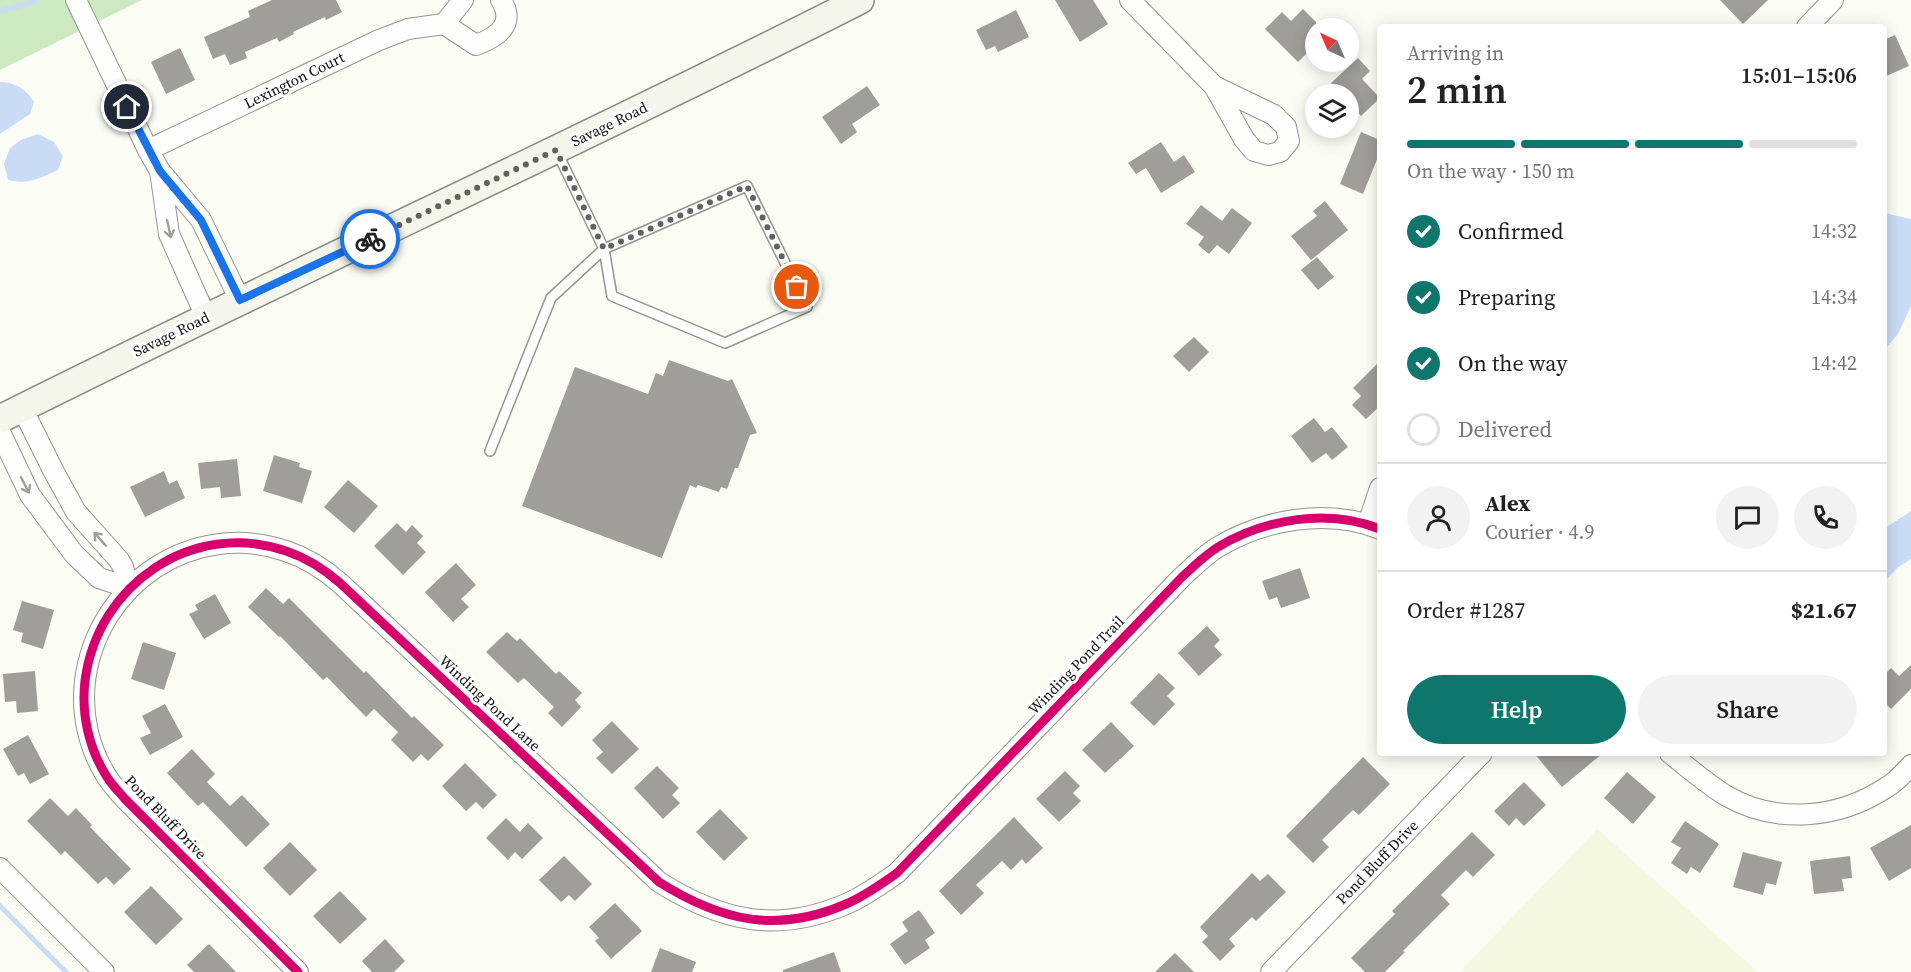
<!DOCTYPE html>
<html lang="en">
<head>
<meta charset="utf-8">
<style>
  :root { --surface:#fff; --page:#f2f2f2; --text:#222; --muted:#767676; --line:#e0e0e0; --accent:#0f766e }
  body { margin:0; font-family:"Source Serif 4",serif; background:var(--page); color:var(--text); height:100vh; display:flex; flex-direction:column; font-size:22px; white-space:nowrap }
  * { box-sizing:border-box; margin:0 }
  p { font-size:20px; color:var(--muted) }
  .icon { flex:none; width:33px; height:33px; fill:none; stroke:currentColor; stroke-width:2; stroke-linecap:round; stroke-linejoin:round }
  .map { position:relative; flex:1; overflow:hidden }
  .panel { position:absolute; left:1377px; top:24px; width:510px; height:732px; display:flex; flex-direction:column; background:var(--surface); border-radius:6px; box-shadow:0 3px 15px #0003 }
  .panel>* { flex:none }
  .needle { width:39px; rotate:316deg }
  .buttons { position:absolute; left:1305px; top:18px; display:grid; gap:12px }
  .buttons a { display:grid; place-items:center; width:54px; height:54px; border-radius:50%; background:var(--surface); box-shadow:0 3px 15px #0003; font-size:30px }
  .pin { position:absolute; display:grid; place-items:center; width:51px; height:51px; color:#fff; margin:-26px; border:3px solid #fff; border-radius:50%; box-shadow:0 2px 6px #0007 }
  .courier { position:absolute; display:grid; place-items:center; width:60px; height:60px; margin:-30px; border:4px solid #1a73e8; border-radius:50%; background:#fff; color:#222; box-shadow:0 2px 8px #0007 }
  .overview em { font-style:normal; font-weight:600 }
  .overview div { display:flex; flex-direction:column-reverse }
  .overview { display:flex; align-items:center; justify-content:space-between; height:102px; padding:0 30px }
  h1 { font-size:39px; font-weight:600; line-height:45px }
  .bar { display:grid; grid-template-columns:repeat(4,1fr); gap:9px 6px; align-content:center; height:72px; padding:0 30px }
  .bar i { height:8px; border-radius:4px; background:var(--line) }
  .bar .on { background:var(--accent) }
  .bar p { grid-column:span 4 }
  .line { display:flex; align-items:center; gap:15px; padding:0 30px; border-top:2px solid var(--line) }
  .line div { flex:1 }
  .round { display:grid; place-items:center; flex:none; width:63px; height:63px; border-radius:32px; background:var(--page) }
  ol { padding:0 30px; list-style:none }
  li { display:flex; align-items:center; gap:18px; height:66px }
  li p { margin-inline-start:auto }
  li .icon { padding:6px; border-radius:50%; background:var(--accent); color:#fff; stroke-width:4 }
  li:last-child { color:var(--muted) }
  li i { width:33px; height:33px; border:3px solid var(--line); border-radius:50% }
  .cta { display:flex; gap:12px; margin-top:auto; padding:12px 30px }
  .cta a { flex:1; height:69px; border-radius:36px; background:var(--accent); color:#fff; font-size:24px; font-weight:600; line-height:69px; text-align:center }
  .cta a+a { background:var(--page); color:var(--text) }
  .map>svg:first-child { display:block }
  .farmland { fill:#f4f8e0 }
  .forest { fill:#cce9c2 }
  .water { fill:#cadbf5 }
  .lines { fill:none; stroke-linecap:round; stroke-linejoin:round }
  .stream { stroke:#cadbf5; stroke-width:5 }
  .building { fill:#9f9e99 }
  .lane-casing { stroke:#959592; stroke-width:12 }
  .street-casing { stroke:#959592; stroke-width:22 }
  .secondary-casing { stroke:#8b8c88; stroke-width:30 }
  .lane { stroke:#fefffd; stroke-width:9 }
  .street { stroke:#fefffd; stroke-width:20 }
  .secondary { stroke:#f4f5eb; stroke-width:27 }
  .cycleway-casing { stroke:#fff; stroke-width:13 }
  .cycleway { stroke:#d6006c; stroke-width:9 }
  .oneway { stroke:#9e9f9d }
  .done { stroke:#61615e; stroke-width:6; stroke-dasharray:0 10.8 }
  .route { stroke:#1a73e8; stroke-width:8 }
  .labels { text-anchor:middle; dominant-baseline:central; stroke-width:6; stroke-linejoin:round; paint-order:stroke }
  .street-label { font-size:15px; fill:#0e0e0e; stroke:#fff }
</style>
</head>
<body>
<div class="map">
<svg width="1911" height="972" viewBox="0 0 1911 972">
  <rect width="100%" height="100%" fill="#fbfcf4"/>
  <polygon class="farmland" points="1597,829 1758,972 1460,972"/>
  <polygon class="forest" points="0,0 142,0 0,70"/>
  <g class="water">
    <path d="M0,82C15,82 27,90 34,102L30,114L0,134Z"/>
    <path d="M38,134L54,142L63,156L58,170C41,178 27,185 8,180L4,164L10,148L21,140Z"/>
    <polygon points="1884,213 1911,219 1911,306 1898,334 1884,350"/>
    <polygon points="1911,511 1911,559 1897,568 1884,582 1884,529"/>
  </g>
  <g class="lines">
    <g class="stream">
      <polyline points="0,11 27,4 36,0"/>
      <polyline points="0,906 66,972"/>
    </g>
  </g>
  <g class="building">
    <polygon points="272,0 336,0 342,12 326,20 325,17 293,32 294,34 279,42 277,38 245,52 247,58 230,65 225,54 213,59 204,37 250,17 248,11"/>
    <polygon points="1055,0 1093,0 1108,24 1080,42"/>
    <polygon points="1720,0 1768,0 1743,24"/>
    <polygon points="1303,9 1316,22 1316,44 1298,62 1265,29 1282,12 1291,21"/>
    <polygon points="1016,10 1029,37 998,52 995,46 986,50 976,30"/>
    <polygon points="1895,35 1909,66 1884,77 1884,40"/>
    <polygon points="180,48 195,80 166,94 151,62"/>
    <polygon points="1358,58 1370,71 1362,79 1380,98 1361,116 1348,102 1348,94 1341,94 1331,83"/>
    <polygon points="867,86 880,105 852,124 857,132 841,144 822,117"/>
    <polygon points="1361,132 1380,140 1380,152 1363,194 1340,184"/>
    <polygon points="1161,142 1174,162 1184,155 1195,172 1161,193 1146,168 1136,174 1128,163"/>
    <polygon points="1325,201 1348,230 1311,260 1291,236 1317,216 1313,211"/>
    <polygon points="1201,205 1222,221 1232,208 1252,223 1229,254 1217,245 1209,254 1198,245 1204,237 1186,224"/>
    <polygon points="1317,257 1334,277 1318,290 1301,270"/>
    <polygon points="1194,337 1209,352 1189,372 1173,356"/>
    <polygon points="669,360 728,381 732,379 757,433 750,435 738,468 735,468 727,489 721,487 719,492 698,485 696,488 690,485 662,558 522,506 575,367 648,394 656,373 663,376"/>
    <polygon points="1380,361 1380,406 1366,419 1352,405 1361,396 1353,388"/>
    <polygon points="1314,418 1325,432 1332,427 1348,447 1332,460 1326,453 1312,463 1291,436"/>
    <polygon points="274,455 300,463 299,467 312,471 302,503 263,491"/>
    <polygon points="237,459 241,496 221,498 220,487 201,489 198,463"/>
    <polygon points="164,471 169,484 177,480 185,498 145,517 130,487"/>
    <polygon points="348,480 378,506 354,533 324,507"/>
    <polygon points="397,523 406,532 412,525 423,536 417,543 426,552 403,575 374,546"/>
    <polygon points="456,563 476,585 461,599 469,607 453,622 425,592"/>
    <polygon points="1300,568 1310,598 1281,608 1277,597 1269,600 1262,581"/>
    <polygon points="266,588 283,604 289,598 364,673 366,671 412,718 414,716 444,745 428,761 421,754 413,762 391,740 398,732 374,709 366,717 327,677 323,680 280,636 279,637 248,607"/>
    <polygon points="215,594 231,623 204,639 189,614 198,610 195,605"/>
    <polygon points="22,601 54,610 43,649 21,642 23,633 13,630"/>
    <polygon points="1207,626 1220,640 1214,646 1222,655 1199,676 1178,653"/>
    <polygon points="507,632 517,641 520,638 556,674 559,671 582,693 575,700 581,707 562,727 548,713 554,707 524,678 518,683 486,652"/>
    <polygon points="143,642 176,653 164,690 131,679"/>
    <polygon points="1911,665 1911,689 1891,709 1884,702 1884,675 1891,668 1899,676"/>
    <polygon points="35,671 38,711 17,713 16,701 5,702 3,674"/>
    <polygon points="1159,673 1175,688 1167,696 1175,704 1154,726 1130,703"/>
    <polygon points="165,704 183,737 150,755 140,738 151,733 142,716"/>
    <polygon points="612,721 639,749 612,774 596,758 603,752 592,740"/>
    <polygon points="1111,722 1134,746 1105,773 1082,750"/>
    <polygon points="28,735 49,774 30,784 24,773 18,776 3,749"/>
    <polygon points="192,749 215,774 207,782 230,806 242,795 270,824 246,847 203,802 198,806 167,773"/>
    <polygon points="1534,753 1603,753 1562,787"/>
    <polygon points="1363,757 1390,784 1359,815 1353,810 1322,840 1329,847 1313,863 1286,836"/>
    <polygon points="465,763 497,795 483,809 476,802 466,811 442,786"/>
    <polygon points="657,766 679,788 672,795 680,803 663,819 634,788"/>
    <polygon points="1065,771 1080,786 1073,793 1081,801 1059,822 1036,799"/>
    <polygon points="1627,772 1656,797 1633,824 1604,798"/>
    <polygon points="1524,782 1546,805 1524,826 1516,818 1509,826 1494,811"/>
    <polygon points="50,798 68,816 76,808 92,825 90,827 131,869 114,885 106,877 98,884 65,851 61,855 27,821"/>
    <polygon points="720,809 748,838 724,861 696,832"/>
    <polygon points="1014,817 1043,848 1026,864 1022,859 1011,870 1002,861 976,885 984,893 961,915 939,891"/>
    <polygon points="506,818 520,832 528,823 543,838 522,859 515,852 508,860 486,838"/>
    <polygon points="1685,821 1719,844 1700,873 1691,867 1687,874 1671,863 1681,848 1671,842"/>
    <polygon points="1911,825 1911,868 1889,881 1870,848"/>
    <polygon points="1472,832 1495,855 1473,877 1466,870 1441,895 1450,904 1403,951 1405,952 1385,972 1365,972 1351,958 1395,914 1392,911"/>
    <polygon points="290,842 317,870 290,896 263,868"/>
    <polygon points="1743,852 1782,862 1776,885 1766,883 1763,895 1733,887"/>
    <polygon points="564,856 592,884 575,901 569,895 561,902 539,880"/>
    <polygon points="1850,856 1852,878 1842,879 1844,891 1814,894 1810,861"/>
    <polygon points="1252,873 1260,881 1268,874 1286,892 1256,921 1252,917 1229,939 1235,946 1220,961 1202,942 1208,936 1200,927"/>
    <polygon points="151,886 183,919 156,945 124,912"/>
    <polygon points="340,891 367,919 340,944 313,916"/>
    <polygon points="615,903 642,931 611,959 595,941 599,938 589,927"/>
    <polygon points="919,910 935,933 925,940 930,948 905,965 890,944 908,931 902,922"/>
    <polygon points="385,939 405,961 394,972 372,972 362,961"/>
    <polygon points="209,944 236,972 194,972 187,965"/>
    <polygon points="660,948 696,962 692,972 651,972"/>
    <polygon points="834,952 841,972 783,972 783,970"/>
    <polygon points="1175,953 1194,972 1155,972"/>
  </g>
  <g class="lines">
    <g class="lane-casing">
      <polyline id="lane" points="490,451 551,298 604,249 747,186 807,307 725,343 612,296 604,249 557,152"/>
    </g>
    <g class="street-casing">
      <g id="street">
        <polyline points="76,0 148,150 160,171 201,220 240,300"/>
        <polyline points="1130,0 1214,86 1274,115 1286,127 1289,141 1280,152 1268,155 1254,151 1244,139 1214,86"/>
        <polyline points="444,24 463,0"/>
        <polyline points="1807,27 1833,0"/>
        <path d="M148,150L379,40L408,29L444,24L476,45C498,37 516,24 501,0"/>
        <polyline points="160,171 169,234 206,317"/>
        <polyline points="22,408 53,470 76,512 119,560 123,567 129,588"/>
        <polyline points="0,432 30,495 74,554 99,578 129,588"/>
        <polyline points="1368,524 1380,488"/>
        <path d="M1670,753C1688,768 1706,783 1725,795C1776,825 1839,819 1887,787C1896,782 1904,773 1911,765"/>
        <polyline points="0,868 104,972"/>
        <path d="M298,972L125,799C119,792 112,785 107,777C89,749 81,714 85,681C97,585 192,519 286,551C307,558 324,569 340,583L659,882C721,921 777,934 846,904C865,896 881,884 897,873L1182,577C1194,566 1205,555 1218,547C1265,519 1328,508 1380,529"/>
        <polyline points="1271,972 1482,753"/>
      </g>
    </g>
    <g class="secondary-casing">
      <path id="secondary" d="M0,419C285,276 576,144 860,0"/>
    </g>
    <use href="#lane" class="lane"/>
    <use href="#street" class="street"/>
    <use href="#secondary" class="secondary"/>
    <g class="cycleway-casing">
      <path id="cycleway" d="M298,972L125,799C119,792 112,785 107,777C89,749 81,714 85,681C97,585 192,519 286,551C307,558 324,569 340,583L659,882C721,921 777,934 846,904C865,896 881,884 897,873L1182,577C1194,566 1205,555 1218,547C1265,519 1328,508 1380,529"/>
    </g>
    <use href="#cycleway" class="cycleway"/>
  </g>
  <defs><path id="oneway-shaft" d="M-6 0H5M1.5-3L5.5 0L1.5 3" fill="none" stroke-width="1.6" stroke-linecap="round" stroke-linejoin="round" transform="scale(1.5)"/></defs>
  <g class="oneway">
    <use href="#oneway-shaft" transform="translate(169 229) rotate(78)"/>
    <use href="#oneway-shaft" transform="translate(25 485) rotate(63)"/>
    <use href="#oneway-shaft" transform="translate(100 539) rotate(-132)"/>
  </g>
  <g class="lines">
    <polyline class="done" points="370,239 556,150 604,249 747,186 797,287"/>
    <polyline class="route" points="127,107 160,171 201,220 240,300 370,239"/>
  </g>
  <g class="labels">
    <g class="street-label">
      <text transform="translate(294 80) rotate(-26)">Lexington Court</text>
      <text transform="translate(609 124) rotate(-26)">Savage Road</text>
      <text transform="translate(171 334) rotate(-26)">Savage Road</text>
      <text transform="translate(1076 665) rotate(-46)">Winding Pond Trail</text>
      <text transform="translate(490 703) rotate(43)">Winding Pond Lane</text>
      <text transform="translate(166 817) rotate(46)">Pond Bluff Drive</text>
      <text transform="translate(1377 862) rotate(-46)">Pond Bluff Drive</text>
    </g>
  </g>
</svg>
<div class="buttons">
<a><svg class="needle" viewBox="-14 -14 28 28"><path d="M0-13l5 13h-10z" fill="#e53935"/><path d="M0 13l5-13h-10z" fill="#767676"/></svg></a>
<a><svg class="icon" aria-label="layers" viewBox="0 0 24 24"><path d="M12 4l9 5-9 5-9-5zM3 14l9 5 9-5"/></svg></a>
</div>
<div class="pin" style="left:797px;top:287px;background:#ea580c"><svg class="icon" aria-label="bag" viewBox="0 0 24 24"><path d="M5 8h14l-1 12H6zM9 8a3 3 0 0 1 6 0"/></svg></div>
<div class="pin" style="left:127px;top:107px;background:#1f2937"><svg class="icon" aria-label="home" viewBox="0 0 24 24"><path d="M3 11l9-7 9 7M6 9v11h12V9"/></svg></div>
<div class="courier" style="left:370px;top:239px"><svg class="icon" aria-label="bike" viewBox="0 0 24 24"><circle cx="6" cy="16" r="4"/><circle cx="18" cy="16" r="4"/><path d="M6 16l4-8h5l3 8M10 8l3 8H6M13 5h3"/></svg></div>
<section class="panel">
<div class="overview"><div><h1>2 min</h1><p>Arriving in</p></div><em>15:01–15:06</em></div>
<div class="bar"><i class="on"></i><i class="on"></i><i class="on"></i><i></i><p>On the way · 150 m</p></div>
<ol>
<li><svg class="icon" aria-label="check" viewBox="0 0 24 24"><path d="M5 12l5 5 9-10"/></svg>Confirmed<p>14:32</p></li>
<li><svg class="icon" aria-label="check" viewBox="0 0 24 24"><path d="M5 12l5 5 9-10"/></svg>Preparing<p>14:34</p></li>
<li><svg class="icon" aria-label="check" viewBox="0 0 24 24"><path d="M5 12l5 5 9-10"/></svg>On the way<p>14:42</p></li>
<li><i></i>Delivered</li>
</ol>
<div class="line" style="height:108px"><a class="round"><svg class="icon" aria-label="person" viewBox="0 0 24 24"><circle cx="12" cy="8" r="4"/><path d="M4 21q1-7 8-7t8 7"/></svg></a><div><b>Alex</b><p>Courier · 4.9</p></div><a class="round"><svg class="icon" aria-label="chat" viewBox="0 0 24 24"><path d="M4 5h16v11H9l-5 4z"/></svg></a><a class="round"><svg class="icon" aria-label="phone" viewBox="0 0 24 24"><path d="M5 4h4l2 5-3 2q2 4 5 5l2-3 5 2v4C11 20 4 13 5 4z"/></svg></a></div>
<div class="line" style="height:78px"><div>Order #1287</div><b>$21.67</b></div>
<div class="cta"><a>Help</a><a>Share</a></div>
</section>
</div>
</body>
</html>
